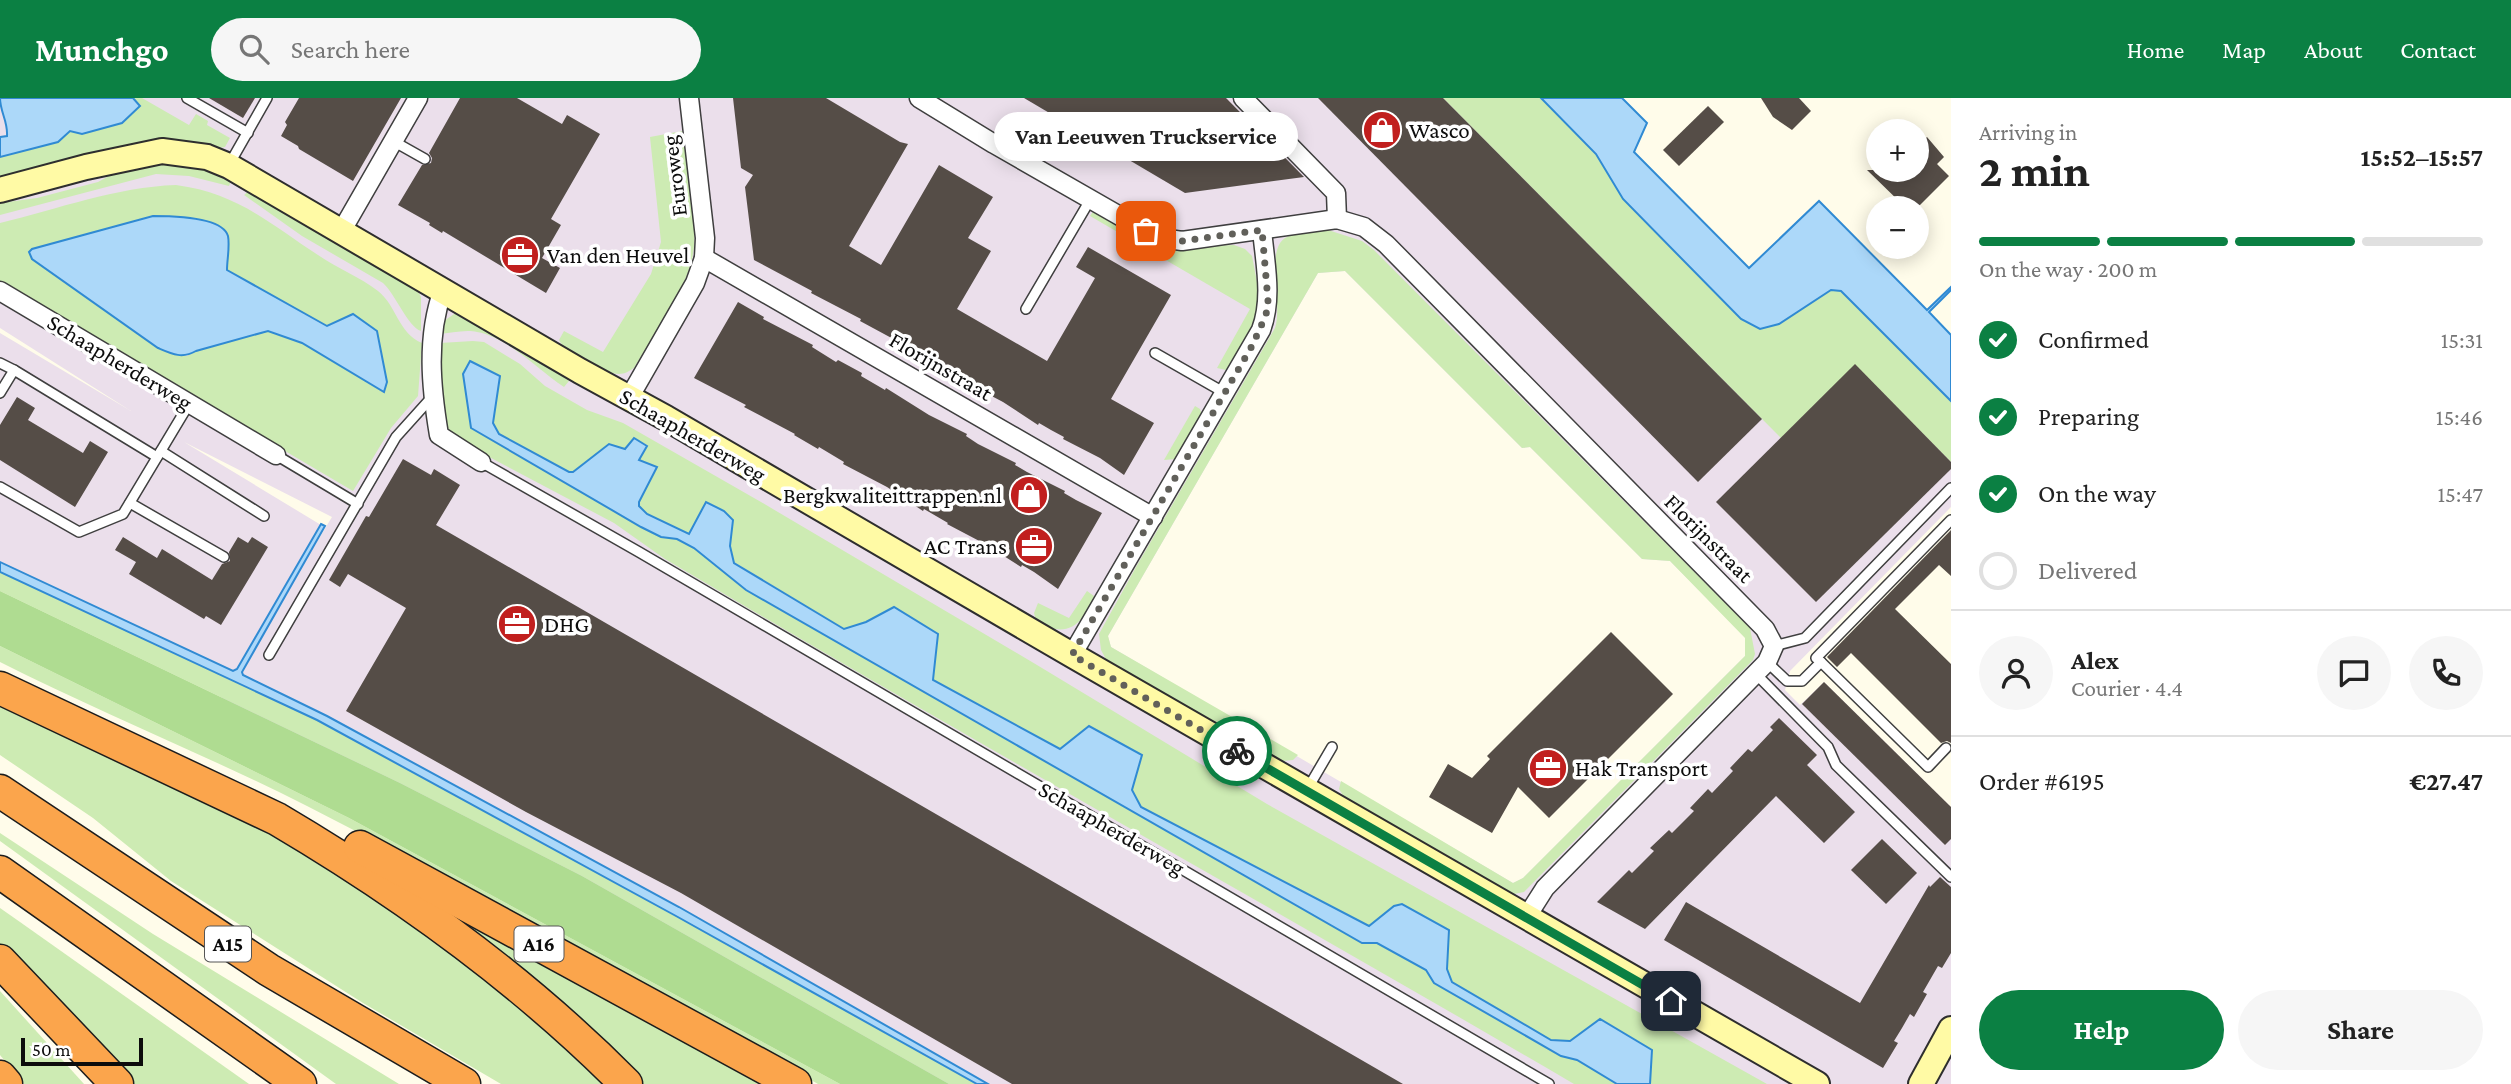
<!DOCTYPE html>
<html lang="en">
<head>
<meta charset="utf-8">
<style>
  :root { --surface:#fff; --page:#f6f6f6; --text:#222; --muted:#767676; --line:#e0e0e0; --accent:#0b8043 }
  body { margin:0; font-family:"Crimson Pro",serif; background:var(--page); color:var(--text); height:100vh; display:flex; flex-direction:column; font-size:26px; white-space:nowrap }
  * { box-sizing:border-box; margin:0 }
  p { font-size:23px; color:var(--muted) }
  .icon { flex:none; width:38px; height:38px; fill:none; stroke:currentColor; stroke-width:2; stroke-linecap:round; stroke-linejoin:round }
  .map { position:relative; flex:1; overflow:hidden }
  .panel { display:flex; flex-direction:column; background:var(--surface); width:560px }
  .panel>* { flex:none }
  .fabs { position:absolute; left:1866px; top:21px; display:grid; gap:14px }
  .fabs a { display:grid; place-items:center; width:63px; height:63px; border-radius:50%; background:var(--surface); box-shadow:0 4px 18px #0003; font-size:35px }
  .scale { position:absolute; left:21px; bottom:18px; width:122px; box-sizing:border-box; padding-left:7px; border:4px solid #0c0c0c; border-top:0; font-size:19px; line-height:24px; white-space:nowrap; color:#0c0c0c; -webkit-text-stroke:5px #fff; paint-order:stroke }
  .pin { position:absolute; display:grid; place-items:center; width:60px; height:60px; color:#fff; margin:-30px; border-radius:14px; box-shadow:0 4px 10px #0006 }
  .courier { position:absolute; display:grid; place-items:center; width:70px; height:70px; margin:-35px; border:5px solid #0b8043; border-radius:50%; background:#fff; color:#222; box-shadow:0 2px 9px #0007 }
  .bubble { position:absolute; height:49px; border-radius:24px; background:var(--surface); box-shadow:0 4px 18px #0003; font-size:23px; font-weight:700; line-height:49px; text-align:center }
  .summary em { font-style:normal; font-weight:700 }
  .summary div { display:flex; flex-direction:column-reverse }
  .summary { display:flex; align-items:center; justify-content:space-between; height:119px; padding:0 28px }
  h1 { font-size:46px; font-weight:700; line-height:52px }
  .bar { display:grid; grid-template-columns:repeat(4,1fr); gap:10px 7px; align-content:center; height:84px; padding:0 28px }
  .bar i { height:9px; border-radius:5px; background:var(--line) }
  .bar .selected { background:var(--accent) }
  .bar p { grid-column:span 4 }
  .line { display:flex; align-items:center; gap:18px; padding:0 28px; border-top:2px solid var(--line) }
  .line div { flex:1 }
  .round { display:grid; place-items:center; flex:none; width:74px; height:74px; border-radius:37px; background:var(--page) }
  ol { padding:0 28px; list-style:none }
  li { display:flex; align-items:center; gap:21px; height:77px }
  li p { margin-inline-start:auto }
  li .icon { padding:7px; border-radius:50%; background:var(--accent); color:#fff; stroke-width:4 }
  li:last-child { color:var(--muted) }
  li i { width:38px; height:38px; border:4px solid var(--line); border-radius:50% }
  .cta { display:flex; gap:14px; margin-top:auto; padding:14px 28px }
  .cta a { flex:1; height:80px; border-radius:42px; background:var(--accent); color:#fff; font-size:28px; font-weight:700; line-height:80px; text-align:center }
  .cta a+a { background:var(--page); color:var(--text) }
  header { display:flex; align-items:center; gap:42px; box-sizing:border-box; height:98px; padding:0 35px; background:var(--accent); color:#fff }
  header strong { font-size:33px }
  nav { display:flex; gap:38px; margin-inline-start:auto; font-size:24px }
  .search { width:490px; height:63px; background:var(--page); display:flex; align-items:center; gap:18px; box-sizing:border-box; padding:0 24px; border-radius:38px; color:var(--muted); font-size:26px }
  main { display:flex; flex:1; min-height:0 }
  .map>svg:first-child { display:block }
  .industrial { fill:#ebdfeb; fill-rule:evenodd }
  .green { fill:#cdebb3; fill-rule:evenodd }
  .forest { fill:#afdc91 }
  .water { fill:#acd8f9; stroke:#308ad3; stroke-width:2 }
  .building { fill:#554d47 }
  .lines { fill:none; stroke-linecap:round; stroke-linejoin:round }
  .lane-casing { stroke:#3f3f3f; stroke-width:12 }
  .street-casing { stroke:#3f3f3f; stroke-width:21 }
  .secondary-casing { stroke:#2e2e2e; stroke-width:28 }
  .highway-casing { stroke:#1d1d1d; stroke-width:35 }
  .lane { stroke:#fff; stroke-width:9 }
  .street { stroke:#fff; stroke-width:18 }
  .secondary { stroke:#fffaa5; stroke-width:24 }
  .highway { stroke:#fba54c; stroke-width:32 }
  .done { stroke:#61605a; stroke-width:7; stroke-dasharray:0 12.6 }
  .route { stroke:#0b8043; stroke-width:9 }
  .labels { text-anchor:middle; dominant-baseline:central; stroke-width:7; stroke-linejoin:round; paint-order:stroke }
  .shield { fill:#fff; stroke:#555; stroke-width:2 }
  .shield-label { font-size:21px; font-weight:bold; fill:#0c0c0c }
  .poi-label { font-size:23px; fill:#0c0c0c; stroke:#fff; text-anchor:start }
  .street-label { font-size:23px; fill:#0c0c0c; stroke:#fff }
</style>
</head>
<body>
<header>
<strong>Munchgo</strong>
<div class="search"><svg class="icon" aria-label="search" viewBox="0 0 24 24"><circle cx="10" cy="10" r="6"/><path d="M15 15l6 6"/></svg>Search here</div>
<nav><a>Home</a><a>Map</a><a>About</a><a>Contact</a></nav>
</header>
<main>
<div class="map">
<svg width="1951" height="986" viewBox="0 0 1951 986">
  <rect width="100%" height="100%" fill="#fffcea"/>
  <path class="industrial" d="M3,0H1541L1741,221L1951,278V409L1790,573L1785,592L1800,607L1824,584L1951,709V986H902L208,622L332,419L184,344L321,427L236,571L233,573L0,464V235L131,313L0,230V4ZM1345,173L1522,350L1530,349L1642,461L1670,463L1745,539V558L1523,780L1513,785L1111,549L1108,538L1318,175Z"/>
  <g class="green">
    <polygon points="133,0 142,0 189,27 196,16 208,23 207,27 230,40 225,49 219,50 207,46 206,50 0,82 0,59 58,44 70,33 82,36 122,25 140,8"/>
    <polygon points="1443,0 1541,0 1596,56 1623,101 1741,221 1760,231 1779,226 1831,192 1841,193 1951,303 1951,364 1855,267 1781,340"/>
    <path d="M682,33C687,68 700,128 692,161C683,198 654,237 634,270C629,273 625,276 619,276C603,276 566,256 559,242L564,233L603,254L651,176L661,144L650,39Z"/>
    <polygon points="172,63 200,68 232,81 229,88 189,78 156,76 0,117 0,105 37,100 98,84 131,66"/>
    <path d="M176,87C237,95 269,125 318,157C337,170 360,179 378,193C397,208 398,235 422,245L418,298L391,330L353,393L0,185V125C58,111 116,89 176,87ZM228,139L226,172L327,228L353,216L377,233L387,284L383,294L302,245L268,233L196,253L187,258L158,250L32,161L29,154Z"/>
    <path d="M251,91L414,186L421,199V233C408,229 396,197 383,185L302,138L244,97Z"/>
    <polygon points="1094,112 1176,149 1234,147 1245,151 1252,158 1260,200 1256,220 1230,269 1226,272 1217,270 1250,211 1090,118"/>
    <path d="M1328,132L1362,143L1374,152L1750,530L1755,556L1753,562L1524,794L1509,797L1499,795L1344,699L1339,691L1341,683L1513,785L1523,780L1745,558V540L1670,463L1642,461L1530,349L1522,350L1345,173L1318,175L1108,538L1111,549L1298,657L1293,662L1283,663L1108,565L1101,552L1099,536L1136,469L1275,230C1283,207 1265,153 1285,140C1296,133 1315,133 1328,132Z"/>
    <path d="M457,214L543,261L569,283L564,289C538,272 508,239 477,234C466,231 451,235 439,236L441,225Z"/>
    <path d="M473,243L484,244L520,266L545,288L587,312L623,325L761,404L1037,567L1267,706L1767,986H1650L1652,952L1600,921L1570,943L1551,942L1452,884L1447,871L1449,832L1402,806L1394,808L1370,828L1141,709L1132,692L1142,657L1061,652L932,582L938,536L894,509L866,524L844,531L734,464L730,448L733,422L689,437L647,416L639,408V404L657,370L639,362L647,347L634,340L625,351L609,346L573,374H569L499,336L493,325L500,278L470,263L463,276L471,330L641,429L661,439L677,441L694,450L746,492L1362,845H1377L1426,872L1434,885L1561,958L1577,962L1617,986H1574C1272,809 966,640 665,461L614,425L455,341L439,315L440,245Z"/>
    <polygon points="1195,308 1200,311 1202,317 1176,361 1164,362"/>
    <polygon points="0,474 317,622 676,818 977,986 949,986 582,778 400,685 0,493"/>
    <path d="M1087,493L1094,498C1092,507 1088,512 1083,519C1070,536 1052,534 1036,522L1034,515L1038,505L1069,520Z"/>
    <path d="M0,548L349,720L840,986H818C649,892 479,796 307,708C206,657 101,615 0,564Z"/>
    <polygon points="0,602 259,725 390,809 462,860 530,918 602,986 501,986 363,905 171,783 93,720 0,657"/>
    <polygon points="0,735 153,836 399,986 336,986 0,743"/>
    <polygon points="445,801 779,986 639,986 438,811"/>
    <polygon points="0,810 20,824 249,986 128,986 0,850"/>
    <polygon points="0,893 84,986 24,986 0,957"/>
  </g>
  <polygon class="forest" points="0,493 400,685 582,778 949,986 840,986 349,720 0,548"/>
  <g class="water">
    <path d="M0,0H133L140,8L122,25L82,36L70,33L58,44L0,59V39L7,38C8,23 0,14 0,0Z"/>
    <polygon points="1541,0 1622,0 1647,25 1634,54 1749,170 1819,103 1927,212 1951,189 1951,192 1929,214 1951,237 1951,303 1841,193 1831,192 1779,226 1760,231 1741,221 1623,101 1596,56"/>
    <path d="M153,118C170,118 222,118 228,138C230,148 227,162 227,172L327,228L353,216L377,233L387,284L384,294L302,245L268,233L196,253C182,261 172,256 158,250L32,161L29,154L32,151Z"/>
    <polygon points="470,263 500,278 493,325 499,336 569,374 573,374 609,346 625,351 634,340 647,348 639,362 657,369 639,404 639,408 647,416 689,436 706,404 724,413 733,422 730,448 734,465 844,531 866,524 894,509 938,536 933,582 1060,651 1089,628 1142,657 1132,692 1141,709 1369,828 1394,808 1402,806 1449,832 1447,871 1452,884 1551,942 1570,943 1600,921 1652,952 1650,986 1617,986 1577,962 1561,958 1434,885 1426,872 1377,845 1362,845 746,492 694,450 677,441 661,439 641,429 471,330 463,276"/>
    <polygon points="321,426 325,428 242,574 243,577 327,618 679,809 988,986 977,986 676,818 317,622 0,474 0,464 233,573 237,571"/>
  </g>
  <g class="building">
    <polygon points="209,0 255,0 243,20"/>
    <polygon points="299,0 401,0 353,83 299,51 298,48 281,38 287,27 285,24"/>
    <polygon points="460,0 517,0 562,26 567,17 600,36 551,121 561,127 542,160 560,170 546,195 443,133 442,135 429,127 430,125 398,107 422,67 431,65 432,60 429,55"/>
    <polygon points="733,0 826,0 900,44 908,46 849,148 881,167 939,67 993,99 968,140 991,153 957,211 1047,263 1095,180 1076,169 1088,149 1171,197 1111,301 1154,325 1124,377 1100,360 1063,341 1064,339 1051,332 1039,325 1038,327 1003,304 965,284 966,283 954,275 909,252 910,250 860,223 861,221 811,195 812,193 754,162 745,89 753,77 741,70"/>
    <polygon points="1024,0 1226,0 1304,79 1185,95"/>
    <polygon points="1318,0 1443,0 1762,321 1698,384"/>
    <polygon points="1761,0 1799,0 1811,13 1792,32 1773,19"/>
    <polygon points="1708,8 1724,24 1679,68 1663,52"/>
    <polygon points="1916,31 1925,41 1927,39 1944,59 1937,66 1949,78 1917,110 1906,110 1867,72 1916,72"/>
    <polygon points="738,204 764,219 763,221 813,247 812,249 836,264 838,262 862,275 861,278 885,292 886,290 929,317 967,336 966,338 978,346 1016,365 1015,367 1027,374 1065,393 1064,395 1076,402 1102,415 1058,491 1034,474 1022,467 1021,469 985,446 947,426 948,425 924,411 923,413 887,389 843,366 844,364 819,349 818,351 794,337 795,336 744,309 746,307 694,280"/>
    <polygon points="1855,266 1951,364 1951,371 1816,504 1716,404"/>
    <polygon points="17,299 35,310 28,322 83,355 90,343 108,354 75,409 0,362 0,327"/>
    <polygon points="403,361 431,377 434,371 460,387 436,427 1403,986 1012,986 681,795 526,714 346,613 406,510 348,476 340,489 329,482 366,418 369,419"/>
    <polygon points="1951,432 1951,478 1939,467 1895,511 1951,566 1951,645 1947,643 1941,645 1851,555 1837,569 1827,559"/>
    <polygon points="123,439 157,460 162,451 212,482 222,466 230,463 229,454 238,439 248,445 252,439 268,449 221,527 206,518 204,521 129,476 136,464 115,452"/>
    <polygon points="1611,534 1673,596 1549,720 1518,689 1492,735 1429,699 1448,666 1472,680 1490,661 1487,658"/>
    <polygon points="1824,584 1951,709 1951,741 1945,747 1802,606"/>
    <polygon points="1779,620 1817,657 1807,667 1855,714 1824,745 1776,698 1645,831 1597,804 1629,772 1632,775 1654,753 1650,750 1669,732 1672,735 1694,713 1690,710 1708,691 1712,695 1733,673 1730,670 1748,651 1752,654 1773,632 1770,629"/>
    <polygon points="1882,741 1917,775 1886,806 1851,772"/>
    <polygon points="1940,779 1951,789 1951,855 1942,870 1938,868 1923,894 1927,896 1914,919 1910,916 1902,930 1894,943 1898,945 1883,970 1664,842 1686,804 1860,905 1929,787 1930,789"/>
  </g>
  <g class="lines">
    <g class="lane-casing">
      <g id="lane">
        <polyline points="187,0 248,35"/>
        <polyline points="393,43 425,61"/>
        <polyline points="230,65 267,0"/>
        <polyline points="1026,211 1090,102"/>
        <polyline points="1155,255 1225,295"/>
        <polyline points="0,265 14,272"/>
        <polyline points="0,295 14,272 157,359"/>
        <polyline points="161,353 264,418"/>
        <polyline points="276,357 358,406"/>
        <polyline points="481,364 639,454 1549,986"/>
        <polyline points="0,389 79,434 123,416 189,306"/>
        <polyline points="130,405 224,459"/>
        <polyline points="1774,548 1805,540 1951,390"/>
        <polyline points="269,557 396,339 432,299"/>
        <polyline points="1767,564 1787,583 1802,583 1821,564 1816,560 1951,422"/>
        <polyline points="1821,564 1928,669 1946,650"/>
        <polyline points="1756,576 1828,649 1836,667 1951,779"/>
        <polyline points="1308,690 1332,649"/>
      </g>
    </g>
    <g class="street-casing">
      <g id="street">
        <polyline points="919,0 994,46 1146,133 1162,140 1182,143 1337,121 1364,129 1386,146 1765,531 1774,548 1767,564 1545,790 1526,820"/>
        <polyline points="1243,0 1336,95 1337,121"/>
        <polyline points="341,134 418,0"/>
        <polyline points="704,160 1153,419"/>
        <path d="M443,192C426,239 431,289 439,337L481,364"/>
        <polyline points="0,193 276,357"/>
        <polyline points="629,300 695,185 704,160 705,140 689,0"/>
        <path d="M1072,557L1261,232C1273,200 1265,165 1262,132"/>
      </g>
    </g>
    <g class="secondary-casing">
      <g id="secondary">
        <polyline points="0,92 86,69 162,53 207,59 229,68 580,273 666,320 1072,557 1817,986"/>
        <polyline points="1921,986 1951,931"/>
      </g>
    </g>
    <g class="highway-casing">
      <g id="highway">
        <path d="M0,590L277,721C404,796 522,881 626,986"/>
        <polyline points="0,693 269,872 464,986"/>
        <polyline points="360,749 795,986"/>
        <polyline points="0,774 300,986"/>
        <polyline points="0,863 117,986"/>
        <polyline points="0,979 6,986"/>
      </g>
    </g>
    <use href="#lane" class="lane"/>
    <use href="#street" class="street"/>
    <use href="#secondary" class="secondary"/>
    <use href="#highway" class="highway"/>
  </g>
  <g class="lines">
    <polyline class="done" points="1146,133 1182,143 1262,132 1268,203 1266,217 1252,248 1072,557 1237,653"/>
    <polyline class="route" points="1237,653 1671,903"/>
  </g>
  <defs>
    <g id="shop-disc" transform="scale(2.0125)"><circle r="9.5" fill="#c11f1e" stroke="#fff"/><path d="M-5-2.5h2.3a2.7 3.5 0 0 1 5.4 0H5L5.5 6h-11ZM-1.5-2.5h3a1.5 2.3 0 0 0-3 0Z" fill="#fff"/></g>
    <g id="office-disc" transform="scale(2.0125)"><circle r="9.5" fill="#c11f1e" stroke="#fff"/><path d="M-6-3h4V-5.5h4V-3h4V5H-6ZM-1-4.5V-3h2v-1.5ZM-6 0V1H6V0Z" fill="#fff"/></g>
  </defs>
  <g fill-rule="evenodd">
    <use href="#shop-disc" x="1382" y="32"/>
    <use href="#office-disc" x="520" y="157"/>
    <use href="#shop-disc" x="1029" y="397"/>
    <use href="#office-disc" x="1034" y="448"/>
    <use href="#office-disc" x="517" y="526"/>
    <use href="#office-disc" x="1548" y="670"/>
  </g>
  <g class="labels">
    <g class="shield">
      <rect x="205" y="828.5" width="46" height="35" rx="5"/>
      <rect x="514.5" y="828.5" width="49" height="35" rx="5"/>
    </g>
    <g class="shield-label">
      <text x="228" y="846">A15</text>
      <text x="539" y="846">A16</text>
    </g>
    <g class="poi-label">
      <text x="1409" y="32">Wasco</text>
      <text x="547" y="157">Van den Heuvel</text>
      <text x="1002" y="397" text-anchor="end">Bergkwaliteittrappen.nl</text>
      <text x="1007" y="448" text-anchor="end">AC Trans</text>
      <text x="544" y="526">DHG</text>
      <text x="1575" y="670">Hak Transport</text>
    </g>
    <g class="street-label">
      <text transform="translate(674 78) rotate(-97)">Euroweg</text>
      <text transform="translate(120 264) rotate(31)">Schaapherderweg</text>
      <text transform="translate(941 268) rotate(30)">Florijnstraat</text>
      <text transform="translate(693 337) rotate(30)">Schaapherderweg</text>
      <text transform="translate(1709 440) rotate(45)">Florijnstraat</text>
      <text transform="translate(1112 730) rotate(30)">Schaapherderweg</text>
    </g>
  </g>
</svg>
<div class="fabs">
<a>+</a>
<a>−</a>
</div>
<div class="scale">50 m</div>
<div class="pin" style="left:1146px;top:133px;background:#ea580c"><svg class="icon" aria-label="bag" viewBox="0 0 24 24"><path d="M5 8h14l-1 12H6zM9 8a3 3 0 0 1 6 0"/></svg></div>
<div class="pin" style="left:1671px;top:903px;background:#1f2937"><svg class="icon" aria-label="home" viewBox="0 0 24 24"><path d="M3 11l9-7 9 7M6 9v11h12V9"/></svg></div>
<div class="courier" style="left:1237px;top:653px"><svg class="icon" aria-label="bike" viewBox="0 0 24 24"><circle cx="6" cy="16" r="4"/><circle cx="18" cy="16" r="4"/><path d="M6 16l4-8h5l3 8M10 8l3 8H6M13 5h3"/></svg></div>
<div class="bubble" style="left:994px;top:14px;width:304px">Van Leeuwen Truckservice</div>
</div>
<section class="panel">
<div class="summary"><div><h1>2 min</h1><p>Arriving in</p></div><em>15:52–15:57</em></div>
<div class="bar"><i class="selected"></i><i class="selected"></i><i class="selected"></i><i></i><p>On the way · 200 m</p></div>
<ol>
<li><svg class="icon" aria-label="check" viewBox="0 0 24 24"><path d="M5 12l5 5 9-10"/></svg>Confirmed<p>15:31</p></li>
<li><svg class="icon" aria-label="check" viewBox="0 0 24 24"><path d="M5 12l5 5 9-10"/></svg>Preparing<p>15:46</p></li>
<li><svg class="icon" aria-label="check" viewBox="0 0 24 24"><path d="M5 12l5 5 9-10"/></svg>On the way<p>15:47</p></li>
<li><i></i>Delivered</li>
</ol>
<div class="line" style="height:126px"><a class="round"><svg class="icon" aria-label="person" viewBox="0 0 24 24"><circle cx="12" cy="8" r="4"/><path d="M4 21q1-7 8-7t8 7"/></svg></a><div><b>Alex</b><p>Courier · 4.4</p></div><a class="round"><svg class="icon" aria-label="chat" viewBox="0 0 24 24"><path d="M4 5h16v11H9l-5 4z"/></svg></a><a class="round"><svg class="icon" aria-label="phone" viewBox="0 0 24 24"><path d="M5 4h4l2 5-3 2q2 4 5 5l2-3 5 2v4C11 20 4 13 5 4z"/></svg></a></div>
<div class="line" style="height:91px"><div>Order #6195</div><b>€27.47</b></div>
<div class="cta"><a>Help</a><a>Share</a></div>
</section>
</main>
</body>
</html>
